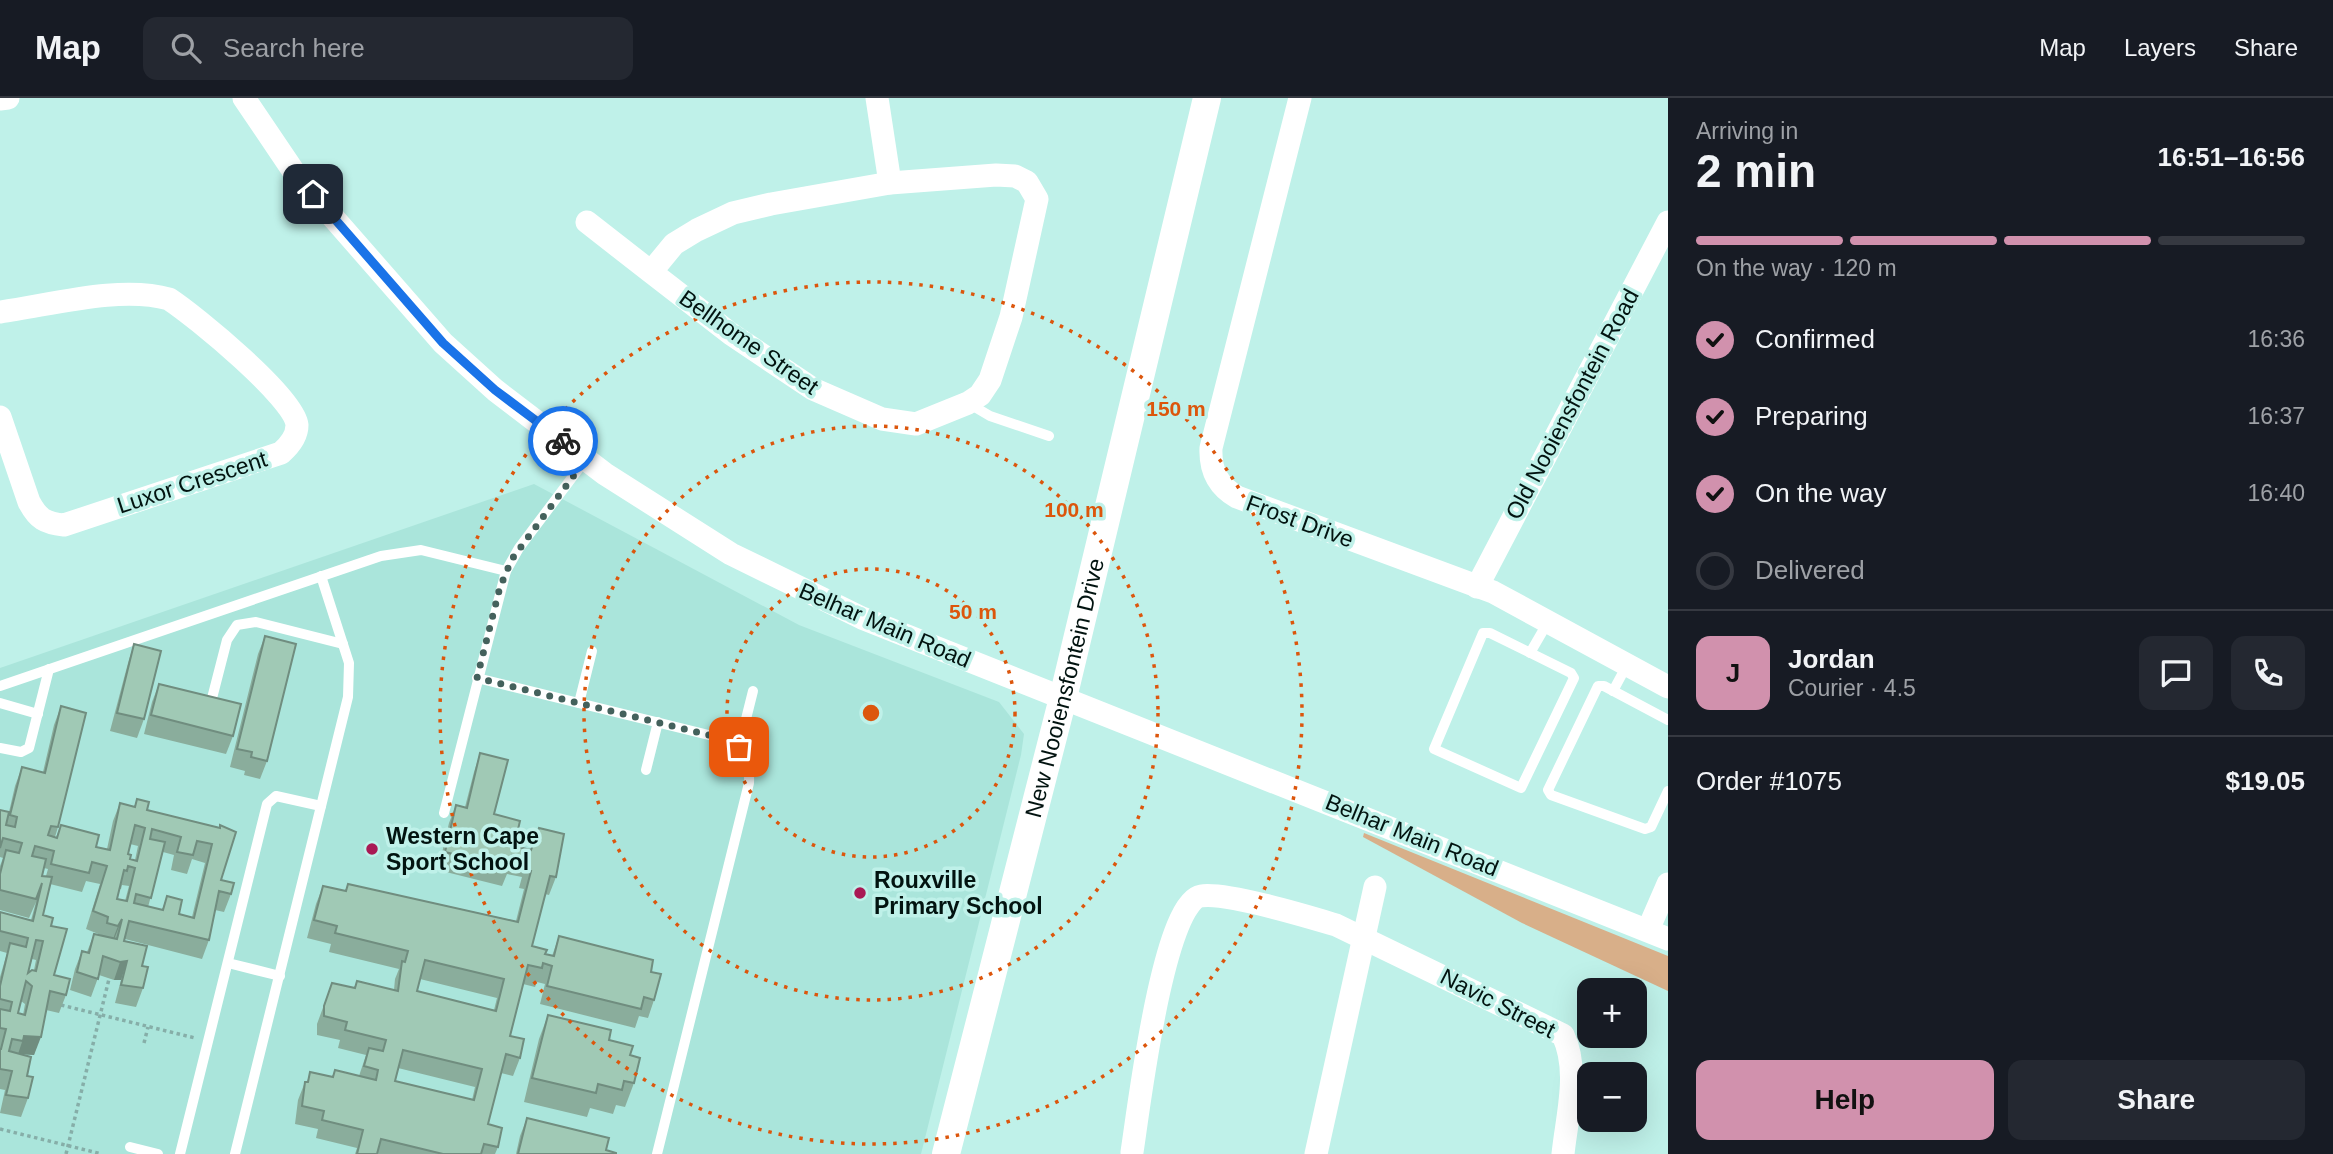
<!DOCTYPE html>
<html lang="en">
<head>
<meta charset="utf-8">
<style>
  :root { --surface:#171b24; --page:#242831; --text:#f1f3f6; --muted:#9ea1a6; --line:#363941; --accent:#d191ad }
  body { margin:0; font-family:Helvetica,sans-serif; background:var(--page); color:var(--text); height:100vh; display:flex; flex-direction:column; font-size:26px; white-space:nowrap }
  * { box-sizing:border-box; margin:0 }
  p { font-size:23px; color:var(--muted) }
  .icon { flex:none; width:38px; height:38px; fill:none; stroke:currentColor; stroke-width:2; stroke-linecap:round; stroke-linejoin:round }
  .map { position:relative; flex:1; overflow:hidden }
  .sheet { display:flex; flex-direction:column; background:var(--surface); width:665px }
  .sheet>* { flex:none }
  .tools { position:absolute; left:1577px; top:880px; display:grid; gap:14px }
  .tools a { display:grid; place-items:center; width:70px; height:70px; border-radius:14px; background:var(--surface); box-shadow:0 7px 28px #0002; font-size:35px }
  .pin { position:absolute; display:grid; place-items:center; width:60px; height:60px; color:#fff; margin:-30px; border-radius:14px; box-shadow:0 4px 10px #0006 }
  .courier { position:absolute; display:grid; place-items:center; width:70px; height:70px; margin:-35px; border:5px solid #1a73e8; border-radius:50%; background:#fff; color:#222; box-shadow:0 2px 9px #0007 }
  .head em { font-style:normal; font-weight:800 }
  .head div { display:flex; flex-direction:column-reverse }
  .head { display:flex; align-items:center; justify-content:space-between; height:119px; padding:0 28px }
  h1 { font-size:46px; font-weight:800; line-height:52px }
  .bar { display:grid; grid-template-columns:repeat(4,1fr); gap:10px 7px; align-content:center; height:84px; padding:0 28px }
  .bar i { height:9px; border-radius:5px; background:var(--line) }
  .bar .active { background:var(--accent) }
  .bar p { grid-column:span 4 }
  .line { display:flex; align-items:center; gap:18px; padding:0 28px; border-top:2px solid var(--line) }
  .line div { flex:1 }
  .round { display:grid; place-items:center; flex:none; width:74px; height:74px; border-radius:14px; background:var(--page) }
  ol { padding:0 28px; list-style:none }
  li { display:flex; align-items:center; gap:21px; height:77px }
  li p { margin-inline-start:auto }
  li .icon { padding:7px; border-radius:50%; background:var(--accent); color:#111; stroke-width:4 }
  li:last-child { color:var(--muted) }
  li i { width:38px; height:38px; border:4px solid var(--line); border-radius:50% }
  .primary-button { display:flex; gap:14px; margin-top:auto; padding:14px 28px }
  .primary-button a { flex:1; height:80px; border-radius:14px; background:var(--accent); color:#111; font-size:28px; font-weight:800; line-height:80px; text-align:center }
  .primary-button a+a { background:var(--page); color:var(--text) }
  header { display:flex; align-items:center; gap:42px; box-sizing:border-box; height:98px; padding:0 35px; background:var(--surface); border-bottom:2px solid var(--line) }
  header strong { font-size:33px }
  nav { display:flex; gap:38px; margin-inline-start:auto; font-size:24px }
  .search { width:490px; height:63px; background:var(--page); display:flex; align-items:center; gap:18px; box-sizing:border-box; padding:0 24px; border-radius:14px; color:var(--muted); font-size:26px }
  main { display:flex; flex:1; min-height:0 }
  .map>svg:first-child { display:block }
  .built { fill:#aae5db }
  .green { fill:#d8af89 }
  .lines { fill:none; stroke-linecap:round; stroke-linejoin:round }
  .path { stroke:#86aea8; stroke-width:3.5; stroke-dasharray:3.5 3.5; stroke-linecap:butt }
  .service { stroke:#fff; stroke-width:10 }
  .minor { stroke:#fff; stroke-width:23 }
  .tertiary { stroke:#fff; stroke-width:28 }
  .wall { fill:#8aad9c; fill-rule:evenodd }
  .shaded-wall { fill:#708d7f }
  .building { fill:#a0c9b5; stroke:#708d7f; stroke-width:2; fill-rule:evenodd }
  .done { stroke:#44615c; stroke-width:7; stroke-dasharray:0 12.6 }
  .route { stroke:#1a73e8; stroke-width:9 }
  .ring { fill:none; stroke:#dc560c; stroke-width:3.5; stroke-dasharray:3.5 7 }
  .poi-dot { fill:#a91954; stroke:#bff1e9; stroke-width:2.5 }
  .labels { text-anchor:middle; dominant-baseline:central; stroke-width:7; stroke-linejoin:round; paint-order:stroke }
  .street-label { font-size:23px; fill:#021310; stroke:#bff1e9 }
  .poi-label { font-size:23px; font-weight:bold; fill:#021310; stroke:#bff1e9; text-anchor:start }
  .centre { fill:#dc560c; stroke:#bff1e9; stroke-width:3.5 }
  .ring-label { font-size:21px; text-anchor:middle; font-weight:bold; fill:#dc560c; stroke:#bff1e9; stroke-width:7; stroke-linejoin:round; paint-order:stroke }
</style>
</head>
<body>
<header>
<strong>Map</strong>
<div class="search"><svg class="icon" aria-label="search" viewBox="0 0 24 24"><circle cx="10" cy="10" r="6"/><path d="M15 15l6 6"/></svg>Search here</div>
<nav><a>Map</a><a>Layers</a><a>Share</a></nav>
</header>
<main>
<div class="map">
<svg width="1668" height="1056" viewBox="0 0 1668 1056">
  <rect width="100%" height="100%" fill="#bff1e9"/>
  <polygon class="built" points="534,386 799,527 999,604 1024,636 1021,657 921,1056 0,1056 0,570"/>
  <polygon class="green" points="1364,735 1668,858 1668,893 1522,825 1363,739"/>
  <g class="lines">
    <g class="path">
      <polyline points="61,907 195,940"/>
      <polyline points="144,945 148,929"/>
      <polyline points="0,1031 102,1056"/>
      <polyline points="66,1056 109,881"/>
    </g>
    <g class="service">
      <polyline points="968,305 990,318 1049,338"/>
      <polygon points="1483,535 1490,535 1571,575 1574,580 1521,690 1434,651"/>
      <polyline points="1530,555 1548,524"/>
      <path d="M477,580L725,641C744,650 750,665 749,685L657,1056"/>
      <polyline points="0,588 381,458 421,452 506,473"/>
      <polyline points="1613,593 1627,567"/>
      <polyline points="0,605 38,616"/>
      <polyline points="579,605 592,553"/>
      <polyline points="210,608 227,542 237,527 256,524 343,546"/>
      <polyline points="1668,622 1604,588 1598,588 1548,692 1551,697 1645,731 1651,729 1668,693"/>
      <polyline points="739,649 753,593"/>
      <polyline points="0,650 21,654 29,650 49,571"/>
      <polyline points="646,672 658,624"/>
      <polyline points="444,715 506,473 519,450 586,361"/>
      <polyline points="228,865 280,878"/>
      <polyline points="130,1049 158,1056"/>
      <polyline points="180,1056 267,706 276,698 321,708"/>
      <polyline points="235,1056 348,599 349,565 321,478"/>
    </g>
    <g class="minor">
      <polyline points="244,0 296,77 443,245 495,292 605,376 731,456 862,520 1668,841"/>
      <polyline points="877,0 890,85"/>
      <path d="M1300,0L1211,350C1210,373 1218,388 1237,399L1493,494L1668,589"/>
      <polyline points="0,1 8,0"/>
      <polyline points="587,124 651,174 674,146 697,132 733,115 771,106 890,85 996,77 1015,78 1027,84 1037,101 1011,219 990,282 980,297 968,305 916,326 882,321 813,291 731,236 651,174"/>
      <path d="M0,214C51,207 120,187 169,201C195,218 295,300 297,327C297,339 289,348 281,355L64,427C45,425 38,421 29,404L0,319"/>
      <polyline points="1477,489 1668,124"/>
      <polyline points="1648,832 1668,786"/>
      <path d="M1132,1054C1138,1016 1163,804 1201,798C1227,794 1309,819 1336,827L1563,937C1580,973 1567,1017 1563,1056"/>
      <polyline points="1316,1056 1375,789"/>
    </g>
    <path class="tertiary" id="s1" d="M946,1056L1063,600L1207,0"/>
  </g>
  <g class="wall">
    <polygon points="265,538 267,663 260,681 244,677 245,673 230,669 258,556"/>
    <polygon points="134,546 144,621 137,640 110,633 128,565"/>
    <polygon points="159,586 233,638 226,656 144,636 152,604"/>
    <path d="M61,608L58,729L55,739H56L61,727L96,749L107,751L113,723L120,705L135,709L137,701L147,712L219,730L221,782L231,796L224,814L215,812L209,842L202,861L125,841L124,843L142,868L143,890L136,909L115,905L121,882H114L99,877L91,899L70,892L75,871L82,853L87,854L94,836L101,837L86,831L100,786L86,783L82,794L50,786L43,817L51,828L54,877L66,897L59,915L46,912L34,957L22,956L27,978L28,1000L21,1019L0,1015L5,992L0,991V879L7,855L0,853V814L31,822L36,804L29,820L0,812V768L3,760L0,759V712L9,714L15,688L22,669L43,674L54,627ZM130,746L138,748L135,762L130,761L128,756ZM163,754L174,757L171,772L187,776L192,761L205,765L192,819L179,816L167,798L162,812L148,809ZM44,770L48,771L46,778H42ZM122,787L129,788L125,803L117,801L119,791H121ZM32,861L36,862L34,872L28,875ZM21,903L25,906L23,917L18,915Z"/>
    <path d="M480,655L494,716L514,748L556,779L549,797L545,796L532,848L545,856L552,858L559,838L651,874L654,902L648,920L639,918L635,930L540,906L545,886L537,884L535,889L523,886L510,938L520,960L513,978L501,975L488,1026L498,1049L495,1056H355L357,1050L316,1040L318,1031L295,1026L298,1002L305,984H307L310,974L332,979L335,972L359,978L366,957L338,950L340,942L317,937V926L332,885L354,890L357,883L394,892L395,881L399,871L329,854L331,846L307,840L316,806L323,788L345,793L348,786L516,823L524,791L519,790L522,779L507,776L502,788L438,772L449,725L456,707L465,709L474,674ZM420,881L497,900L494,912L417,893ZM398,970L475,989L472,1002L395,983Z"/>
    <polygon points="548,917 609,942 630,957 634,985 625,1009 616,1007 613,1016 590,1010 587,1019 524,1004 539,941"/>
    <polygon points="527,1020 606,1052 616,1056 516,1056 520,1038"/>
  </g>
  <g class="shaded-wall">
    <polygon points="122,821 115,839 111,846 118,828"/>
    <polygon points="127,863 121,882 114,882 120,864"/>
    <polygon points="24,938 41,939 34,957 18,956"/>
  </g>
  <g class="building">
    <polygon points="265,538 296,546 267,663 251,659 252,654 237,651"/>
    <polygon points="134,546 161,553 144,621 117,615"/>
    <polygon points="159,586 241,606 233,638 151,617"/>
    <path d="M61,608L86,615L58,729L51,728L48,737L57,740L61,727L99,737L96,749L110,752L120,705L135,709L137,701L149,704L147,712L220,730V727L236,734L221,782L234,785L231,796L219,793L209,842L129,823L124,843L147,848L142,868L148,869L143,890L121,887L127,863L120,864L103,858L98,881L77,874L82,853L89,855L94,836L117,841L122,821L118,828L107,825L108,819L93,813L107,768L92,764L89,775L51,766L54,753L35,748L32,758L46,761L42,778L52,779L43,817L53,820L51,828L67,831L54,877L70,881L66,897L50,893L41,939L24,938L23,943L12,941L9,953L31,959L27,978L33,979L28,1000L6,997L12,973L0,971V951H1L6,931L0,930V911L10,913L12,904L0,901V888L10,845L26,849L28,840L0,833V814L33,823L42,785L36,801L0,792V776L6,752L19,755L22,745L3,740L0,750V712L9,714L6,727L15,729L17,719L10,717L22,669L45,675ZM135,727L145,730L137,763L130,761L131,757L128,756ZM152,731L181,739L177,754L193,757L197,743L212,746L194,820L179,816L182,802L167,798L163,812L134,805L136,796L151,800L165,744L150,741ZM128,768L135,770L127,803L117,801L124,772L127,773ZM36,842L43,843L36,873L32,872L28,875ZM26,883L32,888L25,917L18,915Z"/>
    <path d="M480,655L508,662L494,716L520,723L514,748L531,752L539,730L564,736L556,779L550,778L532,848L547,852L545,856L554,858L559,838L653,862L651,874L661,876L654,902L644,899L641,911L547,888L552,868L543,865L542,870L528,867L510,938L524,941L520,960L506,956L488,1026L502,1030L498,1049L484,1046L481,1056H443L381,1041L377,1056H357L363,1032L322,1022L324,1013L302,1008L305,984H308L310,974L333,979L335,972L376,982L378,972L364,968L369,950L383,953L386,942L345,932L347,924L324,918V908L332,885L355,890L357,883L398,893L402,863L405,864L408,853L335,835L337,828L314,822L323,788L346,793L348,786L518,824L531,773L526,772L528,761L512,757L509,770L445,754L456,707L467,710ZM425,862L504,881L496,913L417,893ZM403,952L482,971L474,1002L395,983Z"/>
    <polygon points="548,917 611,932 609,942 633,948 630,957 640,960 634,985 624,983 622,992 598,986 596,995 532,980"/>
    <polygon points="527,1020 609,1040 606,1052 616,1055 616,1056 518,1056"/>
  </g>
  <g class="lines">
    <polyline class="done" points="563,343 586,361 512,461 500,489 477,580 725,641 739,649"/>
    <polyline class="route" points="313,96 443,245 495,292 563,343"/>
  </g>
  <g class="ring">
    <circle cx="871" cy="615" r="144"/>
    <circle cx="871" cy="615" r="287"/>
    <circle cx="871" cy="615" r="431"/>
  </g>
  <g class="poi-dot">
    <circle cx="372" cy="751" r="7"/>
    <circle cx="860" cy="795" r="7"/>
  </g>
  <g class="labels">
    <g class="street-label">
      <text transform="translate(749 244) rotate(35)">Bellhome Street</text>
      <text transform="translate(1572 306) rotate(-62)">Old Nooiensfontein Road</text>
      <text transform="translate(192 384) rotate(-18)">Luxor Crescent</text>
      <text transform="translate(1300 423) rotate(20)">Frost Drive</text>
      <text transform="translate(885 527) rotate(23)">Belhar Main Road</text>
      <text stroke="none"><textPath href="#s1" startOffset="481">New Nooiensfontein Drive</textPath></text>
      <text transform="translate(1412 737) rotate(22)">Belhar Main Road</text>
      <text transform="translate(1498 905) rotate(27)">Navic Street</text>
    </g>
    <g class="poi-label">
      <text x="386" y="738">Western Cape<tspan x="386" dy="26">Sport School</tspan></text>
      <text x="874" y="782">Rouxville<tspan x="874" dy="26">Primary School</tspan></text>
    </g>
  </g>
  <circle cx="871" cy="615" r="10" class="centre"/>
  <g class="ring-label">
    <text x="1176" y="318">150 m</text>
    <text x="1074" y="419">100 m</text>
    <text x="973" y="521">50 m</text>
  </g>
</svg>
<div class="tools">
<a>+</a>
<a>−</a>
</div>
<div class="pin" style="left:739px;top:649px;background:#ea580c"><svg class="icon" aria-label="bag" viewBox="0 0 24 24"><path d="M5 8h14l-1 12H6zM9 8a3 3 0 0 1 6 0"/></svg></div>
<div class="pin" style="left:313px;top:96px;background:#1f2937"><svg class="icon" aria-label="home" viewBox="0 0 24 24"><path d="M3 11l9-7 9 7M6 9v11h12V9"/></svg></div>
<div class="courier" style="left:563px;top:343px"><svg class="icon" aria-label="bike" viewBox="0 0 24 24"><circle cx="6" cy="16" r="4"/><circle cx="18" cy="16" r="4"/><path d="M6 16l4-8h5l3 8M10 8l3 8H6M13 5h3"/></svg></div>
</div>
<section class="sheet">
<div class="head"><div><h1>2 min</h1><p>Arriving in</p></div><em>16:51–16:56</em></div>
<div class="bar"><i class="active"></i><i class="active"></i><i class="active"></i><i></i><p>On the way · 120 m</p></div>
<ol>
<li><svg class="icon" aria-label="check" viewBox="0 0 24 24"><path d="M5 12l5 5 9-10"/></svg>Confirmed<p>16:36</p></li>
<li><svg class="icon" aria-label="check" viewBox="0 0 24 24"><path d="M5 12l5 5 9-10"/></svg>Preparing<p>16:37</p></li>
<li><svg class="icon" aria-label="check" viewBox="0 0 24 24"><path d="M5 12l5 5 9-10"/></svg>On the way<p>16:40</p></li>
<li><i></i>Delivered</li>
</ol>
<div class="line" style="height:126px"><b class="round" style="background:var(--accent);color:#111">J</b><div><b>Jordan</b><p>Courier · 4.5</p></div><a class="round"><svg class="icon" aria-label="chat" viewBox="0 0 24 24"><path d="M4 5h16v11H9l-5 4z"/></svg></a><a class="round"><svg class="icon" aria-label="phone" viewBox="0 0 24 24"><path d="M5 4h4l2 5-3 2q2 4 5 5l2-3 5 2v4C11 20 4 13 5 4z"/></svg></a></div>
<div class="line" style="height:91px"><div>Order #1075</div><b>$19.05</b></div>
<div class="primary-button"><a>Help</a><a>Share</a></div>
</section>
</main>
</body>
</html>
